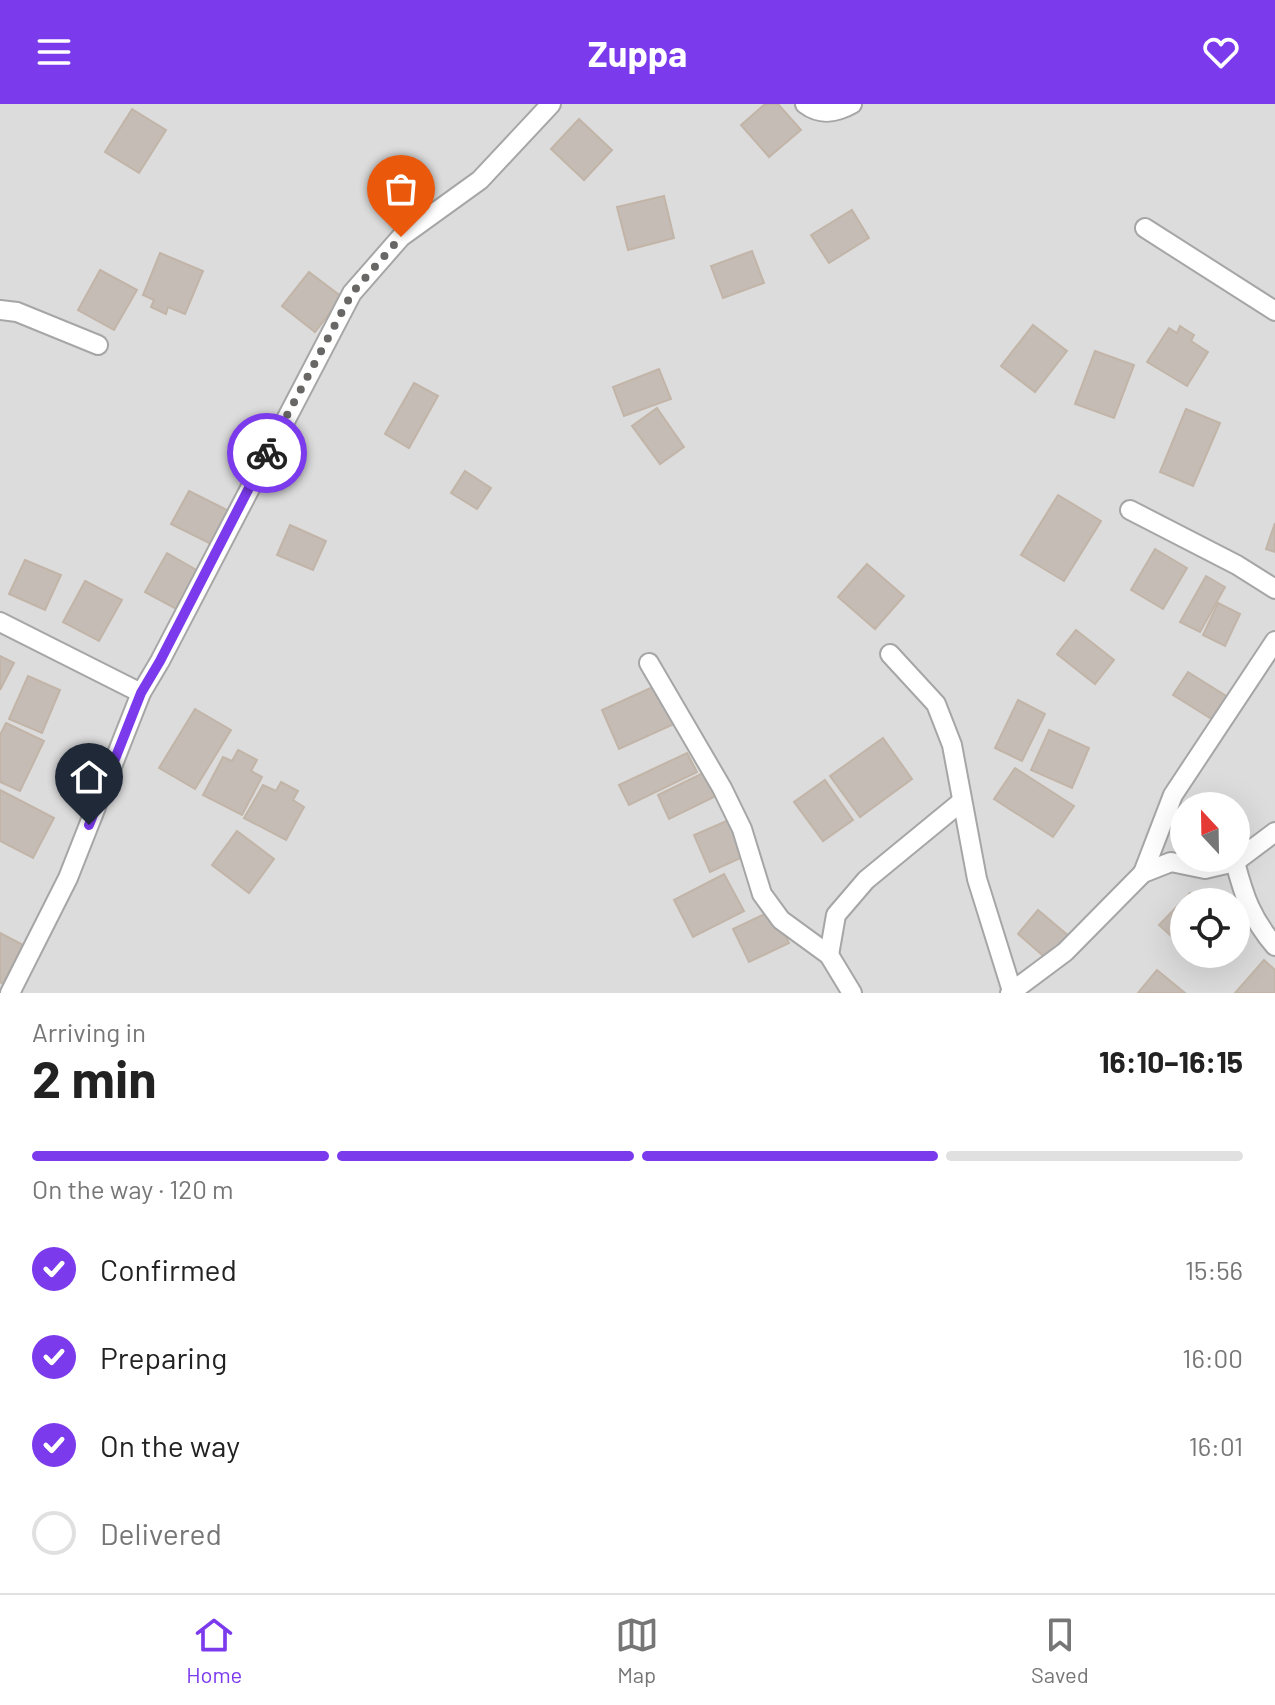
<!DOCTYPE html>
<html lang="en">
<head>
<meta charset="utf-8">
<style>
  :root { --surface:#fff; --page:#f2f2f2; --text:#222; --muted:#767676; --line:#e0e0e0; --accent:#7c3aed }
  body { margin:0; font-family:Barlow,sans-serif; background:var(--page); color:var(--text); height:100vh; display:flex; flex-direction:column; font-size:30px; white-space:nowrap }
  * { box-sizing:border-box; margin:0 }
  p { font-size:26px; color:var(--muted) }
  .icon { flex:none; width:44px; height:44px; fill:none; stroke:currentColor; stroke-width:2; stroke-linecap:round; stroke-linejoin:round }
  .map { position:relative; height:889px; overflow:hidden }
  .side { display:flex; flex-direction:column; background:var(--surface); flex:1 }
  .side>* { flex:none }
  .needle { width:52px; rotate:338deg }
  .fabs { position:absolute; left:1170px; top:688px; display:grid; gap:16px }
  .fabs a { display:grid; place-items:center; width:80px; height:80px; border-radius:50%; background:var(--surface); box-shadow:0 8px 32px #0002; font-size:40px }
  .pin { position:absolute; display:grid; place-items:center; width:68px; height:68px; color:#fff; margin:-82px -34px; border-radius:50% 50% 50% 0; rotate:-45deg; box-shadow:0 0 8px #0007 }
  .pin .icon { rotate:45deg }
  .courier { position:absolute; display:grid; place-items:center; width:80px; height:80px; margin:-40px; border:6px solid #7c3aed; border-radius:50%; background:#fff; color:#222; box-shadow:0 2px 10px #0007 }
  .summary em { font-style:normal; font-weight:700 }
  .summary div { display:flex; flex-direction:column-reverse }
  .summary { display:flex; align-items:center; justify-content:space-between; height:136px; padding:0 32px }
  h1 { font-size:52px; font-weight:700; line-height:60px }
  .bar { display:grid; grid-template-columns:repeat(4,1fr); gap:12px 8px; align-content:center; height:96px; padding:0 32px }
  .bar i { height:10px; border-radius:6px; background:var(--line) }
  .bar .active { background:var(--accent) }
  .bar p { grid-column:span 4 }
  ol { padding:0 32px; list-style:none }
  li { display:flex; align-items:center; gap:24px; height:88px }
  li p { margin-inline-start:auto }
  li .icon { padding:8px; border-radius:50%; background:var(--accent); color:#fff; stroke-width:4 }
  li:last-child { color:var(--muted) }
  li i { width:44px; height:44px; border:4px solid var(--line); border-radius:50% }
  header { display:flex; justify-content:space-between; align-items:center; height:104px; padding:0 32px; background:var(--accent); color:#fff; font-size:36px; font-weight:700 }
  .tab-bar { display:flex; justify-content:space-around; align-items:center; height:112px; border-top:2px solid var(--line); background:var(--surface); font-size:22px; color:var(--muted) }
  .tab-bar a { display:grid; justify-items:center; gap:4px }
  .tab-bar .active { color:var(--accent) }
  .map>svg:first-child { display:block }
  .residential { fill:#dddcdc; fill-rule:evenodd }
  .building { fill:#c5bcb5; stroke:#c2b5a8; stroke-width:2 }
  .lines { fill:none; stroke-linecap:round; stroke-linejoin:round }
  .street-casing { stroke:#a6a6a6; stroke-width:22 }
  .street { stroke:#fff; stroke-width:18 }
  .done { stroke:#686765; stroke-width:8; stroke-dasharray:0 14.4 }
  .route { stroke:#7c3aed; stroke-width:10 }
</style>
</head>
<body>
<header><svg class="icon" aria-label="menu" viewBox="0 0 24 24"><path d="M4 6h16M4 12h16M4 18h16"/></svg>Zuppa<svg class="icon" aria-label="heart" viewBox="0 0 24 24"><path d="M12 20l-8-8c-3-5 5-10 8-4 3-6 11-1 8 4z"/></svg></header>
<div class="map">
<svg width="1275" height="889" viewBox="0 0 1275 889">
  <rect width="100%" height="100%" fill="#f0ede6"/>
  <path class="residential" d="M0,0H1275V889H0ZM1184,702H1236V754H1184ZM1184,798H1236V850H1184Z"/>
  <g class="building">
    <polygon points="765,0 778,0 801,26 769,53 741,21"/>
    <polygon points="132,5 166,26 139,69 105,48"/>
    <polygon points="579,15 612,46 584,76 551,45"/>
    <polygon points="664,92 674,134 628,146 617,103"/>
    <polygon points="852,106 869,134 829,159 811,131"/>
    <polygon points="752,147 764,179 723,194 711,162"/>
    <polygon points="160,149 203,167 185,210 168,203 166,210 151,203 154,196 143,191"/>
    <polygon points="100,166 137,186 114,226 78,206"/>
    <polygon points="309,168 342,193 315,228 282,202"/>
    <polygon points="1033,221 1067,247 1035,288 1001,262"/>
    <polygon points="1180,222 1194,231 1191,237 1208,248 1187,282 1147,258 1169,224 1177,229"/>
    <polygon points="1095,247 1134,261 1114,314 1075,300"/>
    <polygon points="659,265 671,295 624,312 613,283"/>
    <polygon points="414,279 438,292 409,344 385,330"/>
    <polygon points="657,304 684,343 660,360 632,322"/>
    <polygon points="1186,305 1220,319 1193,382 1160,368"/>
    <polygon points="465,367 491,384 477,405 451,389"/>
    <polygon points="189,387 233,409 215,442 171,420"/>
    <polygon points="1058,391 1101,417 1064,477 1021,451"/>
    <polygon points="1275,419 1275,448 1266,445"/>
    <polygon points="290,421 326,437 313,466 277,451"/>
    <polygon points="1155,445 1187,464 1163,505 1131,486"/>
    <polygon points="167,449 200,468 178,506 145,488"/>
    <polygon points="25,456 61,471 45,506 9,490"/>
    <polygon points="867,460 904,492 875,525 838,493"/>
    <polygon points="1206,472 1225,483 1200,528 1180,518"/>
    <polygon points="85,477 122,496 99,537 63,518"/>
    <polygon points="1218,499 1240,510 1225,542 1203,531"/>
    <polygon points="1076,526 1114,556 1095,580 1057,550"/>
    <polygon points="0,552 14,559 0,586"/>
    <polygon points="1188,568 1228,593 1213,616 1173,591"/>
    <polygon points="28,572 60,586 42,629 9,615"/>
    <polygon points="657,581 674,620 619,645 602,606"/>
    <polygon points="1018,596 1045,610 1022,657 995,644"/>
    <polygon points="195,605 231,626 195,685 159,664"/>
    <polygon points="6,619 44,637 20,687 0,678 0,631"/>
    <polygon points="1049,626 1089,644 1072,684 1031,666"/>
    <polygon points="883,634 912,675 860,713 830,672"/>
    <polygon points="238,646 257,656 251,667 262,673 242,711 203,691 223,653 232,657"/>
    <polygon points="687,649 697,668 629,701 619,681"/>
    <polygon points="1015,664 1074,702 1053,733 994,695"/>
    <polygon points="707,667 718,691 669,715 658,691"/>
    <polygon points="825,676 853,716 823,737 794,698"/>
    <polygon points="281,678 298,687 293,696 304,703 286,736 244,714 263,681 276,687"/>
    <polygon points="0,686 54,714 33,754 0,737"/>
    <polygon points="731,715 747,751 710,768 694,731"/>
    <polygon points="237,727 274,755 249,789 212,761"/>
    <polygon points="724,770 744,807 693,833 674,796"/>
    <polygon points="1190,789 1200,798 1184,798 1184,844 1159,821"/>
    <polygon points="773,806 789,839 749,858 733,825"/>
    <polygon points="1038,806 1069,832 1048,856 1018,830"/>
    <polygon points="0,829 23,841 3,880 0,878"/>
    <polygon points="1190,850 1206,850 1199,858"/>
    <polygon points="1264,856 1275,866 1275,889 1235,889"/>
    <polygon points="1157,866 1185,889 1138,889"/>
  </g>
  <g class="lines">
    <g class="street-casing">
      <g id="street">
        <path d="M805,0C821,12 836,9 852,0"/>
        <polyline points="1145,124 1275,207"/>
        <polyline points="0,206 17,208 98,241"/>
        <polyline points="1130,406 1237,461 1275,485"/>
        <polyline points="0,518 141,589"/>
        <polyline points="890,550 936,600 952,641 977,775 1012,887"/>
        <polyline points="649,559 722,684 742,725 762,790 781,816 829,851 852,889"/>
        <path d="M1235,758C1244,792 1251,814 1275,842"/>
        <polyline points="1143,769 1173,691 1275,537"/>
        <polyline points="829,851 836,811 866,776 961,698"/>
        <polyline points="10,889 68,774 141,589 160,557 352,189 401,133 480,76 551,0"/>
        <polyline points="1010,889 1065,848 1143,769 1171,758 1205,765 1235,758 1275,728"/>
      </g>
    </g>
    <use href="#street" class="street"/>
  </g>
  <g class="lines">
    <polyline class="done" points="267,349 352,189 401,133"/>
    <polyline class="route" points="89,721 141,589 160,557 267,349"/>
  </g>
</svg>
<div class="fabs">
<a><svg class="needle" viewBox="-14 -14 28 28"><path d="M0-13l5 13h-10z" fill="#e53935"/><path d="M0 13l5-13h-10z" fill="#767676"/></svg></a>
<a><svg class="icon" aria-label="locate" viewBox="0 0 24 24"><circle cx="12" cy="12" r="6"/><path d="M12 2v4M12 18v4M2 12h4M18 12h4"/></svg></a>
</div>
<div class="pin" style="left:401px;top:133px;background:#ea580c"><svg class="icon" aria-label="bag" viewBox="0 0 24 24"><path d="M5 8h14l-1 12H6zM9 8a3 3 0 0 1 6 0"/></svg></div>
<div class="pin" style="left:89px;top:721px;background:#1f2937"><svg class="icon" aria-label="home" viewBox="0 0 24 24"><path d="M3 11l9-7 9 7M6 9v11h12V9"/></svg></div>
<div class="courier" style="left:267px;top:349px"><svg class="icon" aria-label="bike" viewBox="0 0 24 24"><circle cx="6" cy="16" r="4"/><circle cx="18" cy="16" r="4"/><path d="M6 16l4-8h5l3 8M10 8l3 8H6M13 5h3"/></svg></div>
</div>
<section class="side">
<div class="summary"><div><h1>2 min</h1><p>Arriving in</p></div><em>16:10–16:15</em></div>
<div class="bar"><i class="active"></i><i class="active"></i><i class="active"></i><i></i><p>On the way · 120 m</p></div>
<ol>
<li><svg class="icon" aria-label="check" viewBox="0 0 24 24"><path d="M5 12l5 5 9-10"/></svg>Confirmed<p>15:56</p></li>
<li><svg class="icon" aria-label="check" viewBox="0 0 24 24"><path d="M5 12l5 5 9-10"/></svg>Preparing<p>16:00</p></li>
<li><svg class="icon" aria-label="check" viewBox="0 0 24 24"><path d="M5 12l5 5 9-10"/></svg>On the way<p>16:01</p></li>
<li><i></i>Delivered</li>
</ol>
</section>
<nav class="tab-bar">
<a class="active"><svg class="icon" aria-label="home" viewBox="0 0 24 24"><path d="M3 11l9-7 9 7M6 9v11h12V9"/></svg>Home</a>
<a><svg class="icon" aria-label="map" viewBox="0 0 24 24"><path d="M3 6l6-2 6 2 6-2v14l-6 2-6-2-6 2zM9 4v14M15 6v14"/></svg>Map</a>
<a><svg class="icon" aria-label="saved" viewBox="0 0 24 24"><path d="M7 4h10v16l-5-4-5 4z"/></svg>Saved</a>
</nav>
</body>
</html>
